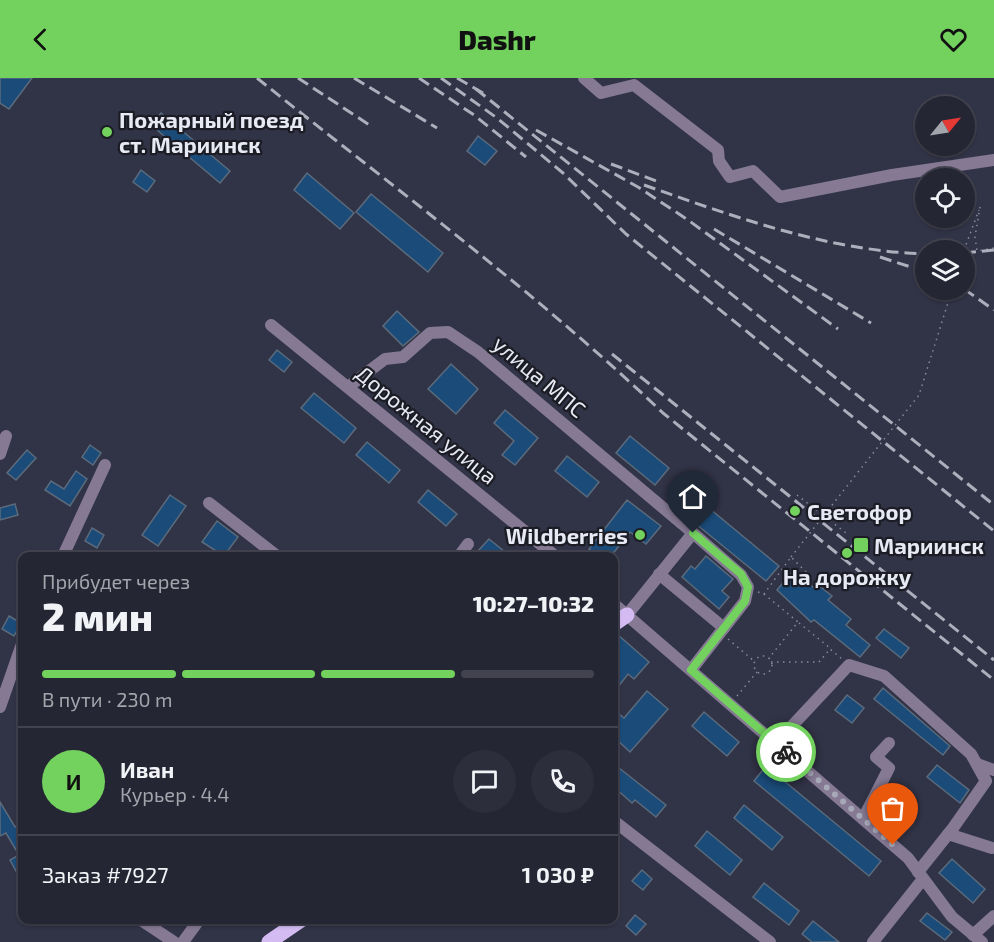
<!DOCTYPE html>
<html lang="ru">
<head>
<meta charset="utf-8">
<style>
  :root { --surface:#252634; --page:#2d2e3c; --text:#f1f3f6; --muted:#a3a5ac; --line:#42434f; --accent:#73d25d }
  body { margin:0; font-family:"Exo 2",sans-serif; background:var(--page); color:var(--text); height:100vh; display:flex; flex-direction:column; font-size:22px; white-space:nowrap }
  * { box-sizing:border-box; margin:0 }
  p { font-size:20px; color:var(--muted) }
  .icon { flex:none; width:33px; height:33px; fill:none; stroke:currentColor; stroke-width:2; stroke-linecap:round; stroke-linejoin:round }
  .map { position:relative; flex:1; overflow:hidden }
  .drawer { position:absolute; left:18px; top:474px; width:600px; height:372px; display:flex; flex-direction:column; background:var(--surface); border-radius:12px; box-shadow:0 2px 4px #0004,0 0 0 2px var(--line) }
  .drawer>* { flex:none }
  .needle { width:39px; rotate:60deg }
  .controls { position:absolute; left:915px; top:18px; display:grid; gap:12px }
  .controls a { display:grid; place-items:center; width:60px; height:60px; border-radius:50%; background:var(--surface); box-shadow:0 2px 4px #0004,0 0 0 2px var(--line); font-size:30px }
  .pin { position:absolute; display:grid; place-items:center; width:51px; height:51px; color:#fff; margin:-62px -26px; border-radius:50% 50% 50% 0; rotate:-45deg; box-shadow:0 0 6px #0007 }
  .pin .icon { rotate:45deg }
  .courier { position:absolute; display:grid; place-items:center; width:60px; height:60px; margin:-30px; border:4px solid #73d25d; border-radius:50%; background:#fff; color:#222; box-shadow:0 2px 8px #0007 }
  .headline em { font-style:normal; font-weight:800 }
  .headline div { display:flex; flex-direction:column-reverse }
  .headline { display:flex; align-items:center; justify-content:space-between; height:102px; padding:0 24px }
  h1 { font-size:39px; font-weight:800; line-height:45px }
  .bar { display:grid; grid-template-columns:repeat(4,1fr); gap:9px 6px; align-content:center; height:72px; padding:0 24px }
  .bar i { height:8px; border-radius:4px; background:var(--line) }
  .bar .current { background:var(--accent) }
  .bar p { grid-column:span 4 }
  .line { display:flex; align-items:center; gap:15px; padding:0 24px; border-top:2px solid var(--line) }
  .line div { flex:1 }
  .round { display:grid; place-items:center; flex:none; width:63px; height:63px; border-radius:32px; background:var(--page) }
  header { display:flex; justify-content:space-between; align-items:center; height:78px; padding:0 24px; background:var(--accent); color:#111; font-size:27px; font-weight:800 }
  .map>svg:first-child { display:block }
  .building { fill:#1b4b79; stroke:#5b6b7c; stroke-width:1.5 }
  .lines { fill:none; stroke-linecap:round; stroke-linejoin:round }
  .path { stroke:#898b9a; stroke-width:1.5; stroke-dasharray:1.5 4.5; stroke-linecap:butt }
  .minor { stroke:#857993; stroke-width:12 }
  .major { stroke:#d4bbf2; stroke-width:15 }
  .rail { stroke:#adafbd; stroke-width:3; stroke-dasharray:12 6; stroke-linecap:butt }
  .path-bridge { stroke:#898b9a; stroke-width:1.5; stroke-dasharray:1.5 4.5; stroke-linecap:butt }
  .done { stroke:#a7a9b8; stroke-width:6; stroke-dasharray:0 10.8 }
  .route { stroke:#73d25d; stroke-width:8 }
  .poi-dot { fill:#73d25d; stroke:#1b1c24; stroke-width:2 }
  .labels { text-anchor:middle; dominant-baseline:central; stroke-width:4.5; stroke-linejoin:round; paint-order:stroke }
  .poi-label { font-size:22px; font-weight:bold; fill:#e7e9f5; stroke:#1b1c24; text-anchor:start }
  .street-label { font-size:22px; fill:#e7e9f5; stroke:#1b1c24 }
</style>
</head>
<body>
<header><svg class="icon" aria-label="back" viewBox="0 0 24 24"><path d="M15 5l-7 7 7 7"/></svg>Dashr<svg class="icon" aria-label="heart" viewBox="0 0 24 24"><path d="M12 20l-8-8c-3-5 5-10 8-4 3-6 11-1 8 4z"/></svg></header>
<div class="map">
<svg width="994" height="864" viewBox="0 0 994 864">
  <rect width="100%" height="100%" fill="#313346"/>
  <g class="building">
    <polygon points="0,0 32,0 9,31 0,25"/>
    <polygon points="161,35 230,93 220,105 151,47"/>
    <polygon points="478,58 497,73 485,87 467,73"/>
    <polygon points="141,92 155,103 147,114 133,104"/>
    <polygon points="307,95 354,135 340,151 294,112"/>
    <polygon points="371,116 443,175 428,194 356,134"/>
    <polygon points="397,233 419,254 403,268 383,248"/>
    <polygon points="277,272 292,284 284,294 269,282"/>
    <polygon points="451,286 478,311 456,336 428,311"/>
    <polygon points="314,315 356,350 344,365 301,330"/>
    <polygon points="505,332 538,360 515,387 502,377 514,363 494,345"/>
    <polygon points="630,358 669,390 655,407 616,375"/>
    <polygon points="367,364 400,392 389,405 356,377"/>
    <polygon points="90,367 101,375 93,387 82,379"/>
    <polygon points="27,372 36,380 16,402 7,395"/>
    <polygon points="567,378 599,404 587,419 555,393"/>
    <polygon points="76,393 87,401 70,428 45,412 51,403 64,411"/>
    <polygon points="428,412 457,436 446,448 418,424"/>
    <polygon points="170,417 186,428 158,468 142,457"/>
    <polygon points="627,422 661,448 646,466 630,454 611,478 599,478 589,471"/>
    <polygon points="15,426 18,437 0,442 0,430"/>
    <polygon points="704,426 779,488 766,503 691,442"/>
    <polygon points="217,443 238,459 224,478 202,464"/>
    <polygon points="92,450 104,457 97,470 85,463"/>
    <polygon points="489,461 510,478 484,478 478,473"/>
    <polygon points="706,478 733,501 722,513 729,519 719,531 682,499 691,488 695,491"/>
    <polygon points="794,492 814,510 817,506 832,518 828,522 851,541 846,547 870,567 860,579 814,542 811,544 777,512"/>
    <polygon points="9,538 21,545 14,558 2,551"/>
    <polygon points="884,551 909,570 901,580 876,560"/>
    <polygon points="617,556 649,584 634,601 628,596 614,614 614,560"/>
    <polygon points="883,610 950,668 943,677 874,621"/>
    <polygon points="647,613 668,631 630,674 614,659 614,642 619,636 624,640"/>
    <polygon points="847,617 864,630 852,645 835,632"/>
    <polygon points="704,634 739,664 727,678 692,648"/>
    <polygon points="614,686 666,727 656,739 635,722 632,725 614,709"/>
    <polygon points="937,687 969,712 960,725 927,699"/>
    <polygon points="766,688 881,783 869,798 754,703"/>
    <polygon points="0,724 15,749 22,745 22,804 10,782 19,777 6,755 0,758"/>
    <polygon points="744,727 783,759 772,772 734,740"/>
    <polygon points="707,753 742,782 730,797 695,768"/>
    <polygon points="952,781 985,811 973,825 939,795"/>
    <polygon points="642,792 652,801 643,812 632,803"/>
    <polygon points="764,805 799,833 789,847 753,819"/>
    <polygon points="927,835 952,854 945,862 920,843"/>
    <polygon points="635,837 646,846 636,857 626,848"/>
    <polygon points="813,843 839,864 812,864 802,856"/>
  </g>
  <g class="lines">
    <g class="path">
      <polyline points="980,129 975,159 977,173 994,170"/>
      <polyline points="964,172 979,132"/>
      <polyline points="797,417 846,455"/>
      <polyline points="758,514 764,516 791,479 809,497"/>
      <polyline points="764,516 798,544 769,580"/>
      <polyline points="799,545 830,570"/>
      <polyline points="728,561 754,583"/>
      <circle cx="763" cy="587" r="9"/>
      <polyline points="771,584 819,584 830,571 842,581"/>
      <polyline points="737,618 757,594"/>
    </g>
    <g class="minor">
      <polyline points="584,0 601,15 634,7 718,72 719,83 730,99 753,93 780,119 892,97 994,82"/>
      <polyline points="271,247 555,478"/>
      <polyline points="348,309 385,281 403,279 430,255 448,254 478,274 693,455"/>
      <polyline points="0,376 6,358"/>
      <polyline points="209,425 277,478"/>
      <polyline points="63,478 105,387"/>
      <polyline points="459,478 468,466"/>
      <polyline points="659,496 724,550"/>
      <polyline points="614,526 908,780 952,839 982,864"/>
      <polyline points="627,537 693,455 741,497 748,509 745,523 691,592"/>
      <polyline points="0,629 22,566"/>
      <polyline points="776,665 849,587 884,598 971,676 986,703 953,750 918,794"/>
      <polyline points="977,686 994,692"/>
      <polyline points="863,741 889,690 876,679 889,665"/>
      <polyline points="614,743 770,864"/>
      <polyline points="948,756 992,770"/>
      <polyline points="141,842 174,864"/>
      <polyline points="973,857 994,838"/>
      <polyline points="183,864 199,842"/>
      <polyline points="873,864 923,801"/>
    </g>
    <g class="major">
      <polyline points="614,546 627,537"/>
      <polyline points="269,864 301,842"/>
    </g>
    <g class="rail">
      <path d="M257,0C393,109 537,215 663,335L994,602"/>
      <polyline points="298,0 371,48"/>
      <polyline points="354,0 437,50"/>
      <polyline points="419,0 474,37 526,79"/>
      <polyline points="441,0 497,40 563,95 626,156 994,453"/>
      <polyline points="457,0 483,15"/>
      <polyline points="476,11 994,427"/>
      <polyline points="536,52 638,109 688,142 838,251"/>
      <polyline points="611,86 659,104"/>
      <path d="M644,107C735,139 828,173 926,176"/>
      <polyline points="714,151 871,245"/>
      <polyline points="964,175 994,172"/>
      <polyline points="880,179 926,194"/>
      <polyline points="964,211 994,232"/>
      <polyline points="612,276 994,582"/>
    </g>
    <polyline class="path-bridge" points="791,479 919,317 952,212"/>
  </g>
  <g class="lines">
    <polyline class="done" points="786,674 893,767"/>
    <polyline class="route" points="693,455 741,496 748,509 745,523 691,592 786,674"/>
  </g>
  <g class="poi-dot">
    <circle cx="107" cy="54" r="6"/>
    <circle cx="795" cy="433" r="6"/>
    <circle cx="640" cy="457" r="6"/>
    <rect x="853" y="459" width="16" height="16" rx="3"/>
    <circle cx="847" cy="475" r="6"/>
  </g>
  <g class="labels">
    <g class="poi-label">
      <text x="119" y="41">Пожарный поезд<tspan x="119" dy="25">ст. Мариинск</tspan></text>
      <text x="807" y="433">Светофор</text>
      <text x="628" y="457" text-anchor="end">Wildberries</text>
      <text x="874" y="467">Мариинск</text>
      <text x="847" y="498" text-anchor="middle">На дорожку</text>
    </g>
    <g class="street-label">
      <text transform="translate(540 298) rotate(40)">улица МПС</text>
      <text transform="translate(427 346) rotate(39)">Дорожная улица</text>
    </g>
  </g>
</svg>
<div class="controls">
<a><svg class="needle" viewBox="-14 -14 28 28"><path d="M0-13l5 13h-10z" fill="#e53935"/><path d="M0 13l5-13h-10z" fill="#a3a5ac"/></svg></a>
<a><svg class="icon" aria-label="locate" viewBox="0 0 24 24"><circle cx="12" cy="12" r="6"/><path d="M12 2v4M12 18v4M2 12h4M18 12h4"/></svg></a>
<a><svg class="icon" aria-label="layers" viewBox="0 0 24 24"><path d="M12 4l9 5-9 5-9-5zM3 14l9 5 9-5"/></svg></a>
</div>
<div class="pin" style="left:893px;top:767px;background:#ea580c"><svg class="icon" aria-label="bag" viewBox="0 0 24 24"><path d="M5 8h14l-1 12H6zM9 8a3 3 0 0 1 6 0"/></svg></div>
<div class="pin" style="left:693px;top:455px;background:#1f2937"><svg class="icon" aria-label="home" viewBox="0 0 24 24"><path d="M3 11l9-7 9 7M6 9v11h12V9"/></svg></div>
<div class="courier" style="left:786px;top:674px"><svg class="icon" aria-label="bike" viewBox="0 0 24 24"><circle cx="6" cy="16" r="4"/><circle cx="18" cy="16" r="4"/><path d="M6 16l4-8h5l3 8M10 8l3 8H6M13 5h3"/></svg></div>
<section class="drawer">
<div class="headline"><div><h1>2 мин</h1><p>Прибудет через</p></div><em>10:27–10:32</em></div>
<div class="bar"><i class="current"></i><i class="current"></i><i class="current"></i><i></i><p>В пути · 230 m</p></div>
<div class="line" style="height:108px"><b class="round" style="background:var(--accent);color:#111">И</b><div><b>Иван</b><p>Курьер · 4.4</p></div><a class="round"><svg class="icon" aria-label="chat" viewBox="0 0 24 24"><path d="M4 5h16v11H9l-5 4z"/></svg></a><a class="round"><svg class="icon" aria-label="phone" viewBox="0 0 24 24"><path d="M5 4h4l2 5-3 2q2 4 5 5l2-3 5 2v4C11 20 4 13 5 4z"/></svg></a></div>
<div class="line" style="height:78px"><div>Заказ #7927</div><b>1 030 ₽</b></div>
</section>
</div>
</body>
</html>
